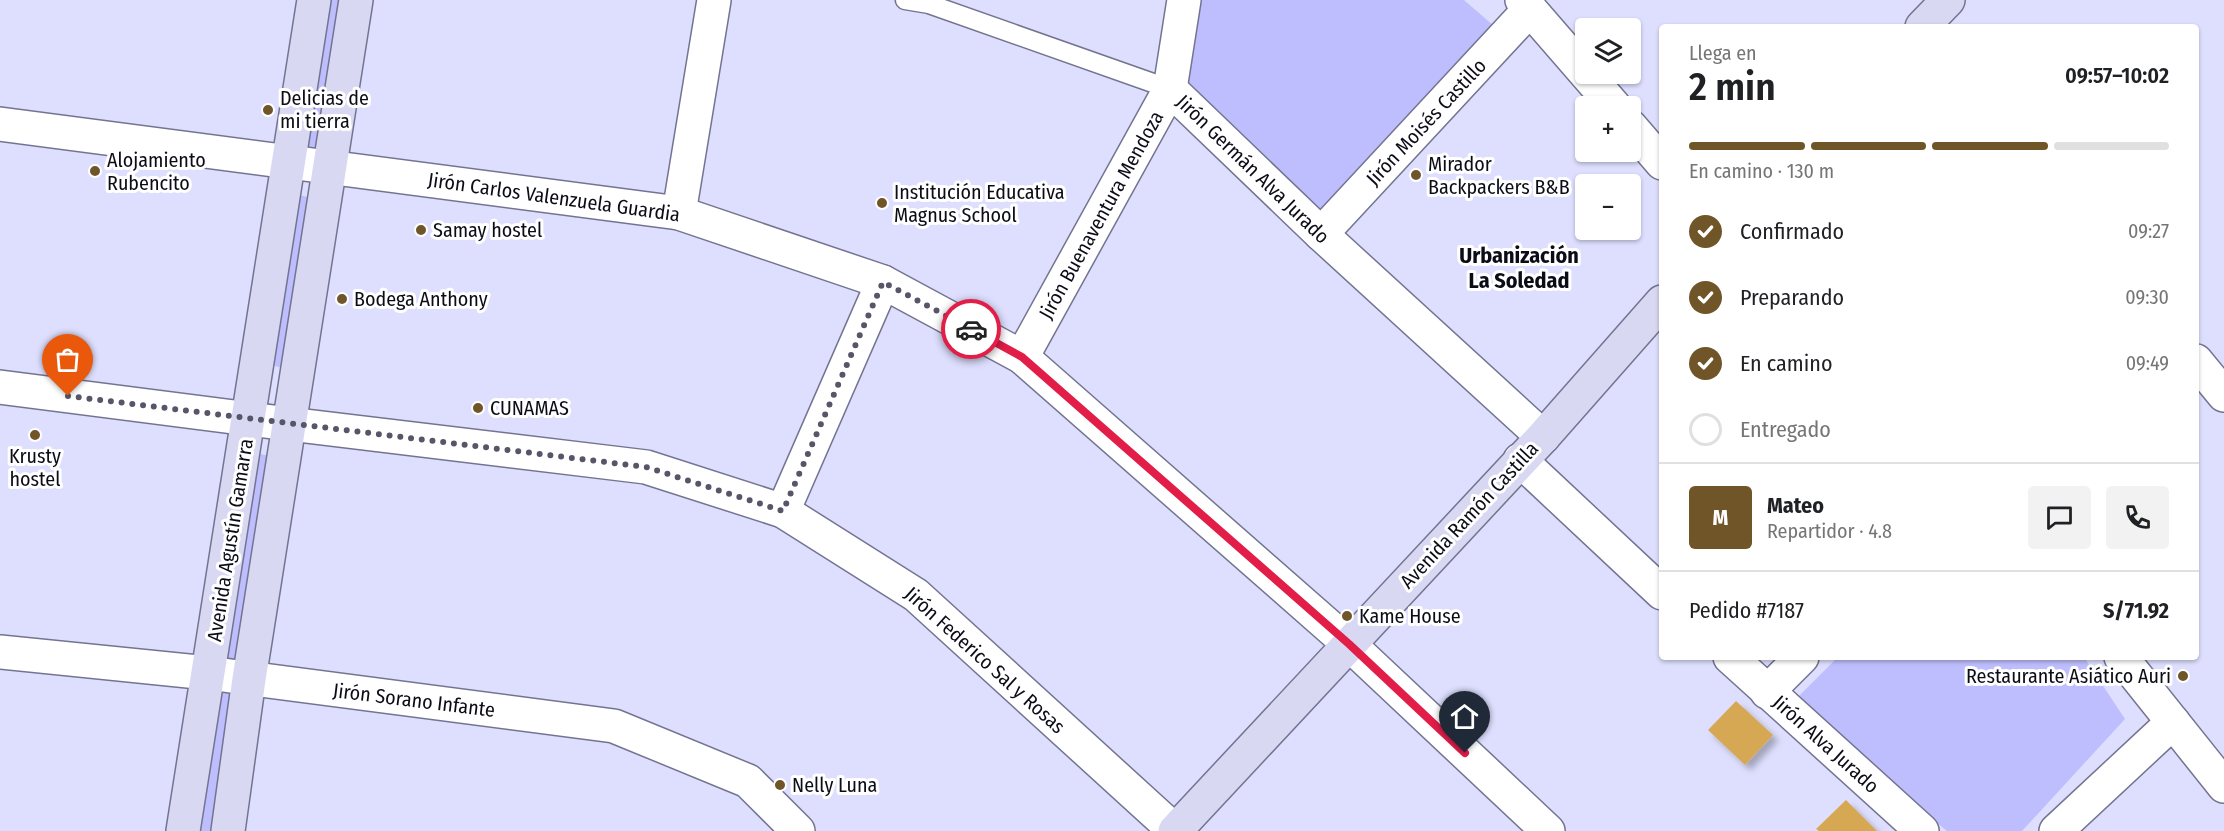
<!DOCTYPE html>
<html lang="es">
<head>
<meta charset="utf-8">
<style>
  :root { --surface:#fff; --page:#f2f2f2; --text:#202124; --muted:#757577; --line:#e0e0e0; --accent:#6f5527 }
  body { margin:0; font-family:"Fira Sans Condensed",sans-serif; background:var(--page); color:var(--text); height:100vh; display:flex; flex-direction:column; font-size:22px; white-space:nowrap }
  * { box-sizing:border-box; margin:0 }
  p { font-size:20px; color:var(--muted) }
  .icon { flex:none; width:33px; height:33px; fill:none; stroke:currentColor; stroke-width:2; stroke-linecap:round; stroke-linejoin:round }
  .map { position:relative; flex:1; overflow:hidden }
  .sheet { position:absolute; left:1659px; top:24px; width:540px; height:636px; display:flex; flex-direction:column; background:var(--surface); border-radius:6px; box-shadow:0 2px 4px #0004 }
  .sheet>* { flex:none }
  .fabs { position:absolute; left:1575px; top:18px; display:grid; gap:12px }
  .fabs a { display:grid; place-items:center; width:66px; height:66px; border-radius:6px; background:var(--surface); box-shadow:0 2px 4px #0004; font-size:30px }
  .pin { position:absolute; display:grid; place-items:center; width:51px; height:51px; color:#fff; margin:-62px -26px; border-radius:50% 50% 50% 0; rotate:-45deg; box-shadow:0 0 6px #0007 }
  .pin .icon { rotate:45deg }
  .courier { position:absolute; display:grid; place-items:center; width:60px; height:60px; margin:-30px; border:4px solid #e11d48; border-radius:50%; background:#fff; color:#222; box-shadow:0 2px 8px #0007 }
  .summary em { font-style:normal; font-weight:600 }
  .summary div { display:flex; flex-direction:column-reverse }
  .summary { display:flex; align-items:center; justify-content:space-between; height:102px; padding:0 30px }
  h1 { font-size:39px; font-weight:600; line-height:45px }
  .bar { display:grid; grid-template-columns:repeat(4,1fr); gap:9px 6px; align-content:center; height:72px; padding:0 30px }
  .bar i { height:8px; border-radius:4px; background:var(--line) }
  .bar .on { background:var(--accent) }
  .bar p { grid-column:span 4 }
  .line { display:flex; align-items:center; gap:15px; padding:0 30px; border-top:2px solid var(--line) }
  .line div { flex:1 }
  .round { display:grid; place-items:center; flex:none; width:63px; height:63px; border-radius:6px; background:var(--page) }
  ol { padding:0 30px; list-style:none }
  li { display:flex; align-items:center; gap:18px; height:66px }
  li p { margin-inline-start:auto }
  li .icon { padding:6px; border-radius:50%; background:var(--accent); color:#fff; stroke-width:4 }
  li:last-child { color:var(--muted) }
  li i { width:33px; height:33px; border:3px solid var(--line); border-radius:50% }
  .map>svg:first-child { display:block }
  .green { fill:#bebefe }
  .building { fill:#d7a852; filter:url(#shadow) }
  .lines { fill:none; stroke-linecap:round; stroke-linejoin:round }
  .lane-casing { stroke:#737490; stroke-width:21 }
  .street-casing { stroke:#737490; stroke-width:36 }
  .secondary-casing { stroke:#737490; stroke-width:36 }
  .lane { stroke:#fff; stroke-width:18 }
  .street { stroke:#fff; stroke-width:33 }
  .secondary { stroke:#d9d8f3; stroke-width:33 }
  .done { stroke:#565668; stroke-width:6; stroke-dasharray:0 10.8 }
  .route { stroke:#e11d48; stroke-width:8 }
  .poi-dot { fill:#6f5527; stroke:#fff; stroke-width:2 }
  .labels { text-anchor:middle; dominant-baseline:central; stroke-width:6; stroke-linejoin:round; paint-order:stroke }
  .poi-label { font-size:20px; fill:#0c0c17; stroke:#fff; text-anchor:start }
  .street-label { font-size:20px; fill:#0c0c17; stroke:#fff }
  .quarter-label { font-size:22px; font-weight:bold; fill:#0c0c17; stroke:#fff }
</style>
</head>
<body>
<div class="map">
<svg width="2224" height="831" viewBox="0 0 2224 831">
  <defs>
    <filter id="shadow"><feDropShadow dx="5.5" dy="5.5" stdDeviation="3" flood-color="#0004"/></filter>
  </defs>
  <rect width="100%" height="100%" fill="#dedffe"/>
  <g class="green">
    <polygon points="319,0 349,0 325,152 298,149"/>
    <polygon points="1201,0 1464,0 1494,26 1320,218 1185,87"/>
    <polygon points="295,194 316,199 293,371 268,364"/>
    <polygon points="254,453 272,456 242,659 219,657"/>
    <polygon points="1838,657 2084,657 2125,719 2022,831 1947,831 1897,790 1798,697"/>
    <polygon points="215,688 238,690 216,831 193,831"/>
  </g>
  <g class="building">
    <polygon points="1736,701 1773,735 1745,765 1708,730"/>
    <polygon points="1846,800 1877,831 1819,831 1816,829"/>
  </g>
  <g class="lines">
    <g class="lane-casing">
      <polyline id="lane" points="905,0 929,4 1170,89"/>
    </g>
    <g class="street-casing">
      <g id="street">
        <polyline points="1522,0 1614,106"/>
        <polyline points="1170,89 1321,234 1543,437"/>
        <polyline points="0,124 679,213 883,282 1022,357 1349,644 1548,831"/>
        <polyline points="1630,126 1662,163"/>
        <polyline points="679,213 714,0"/>
        <polyline points="1321,234 1530,9"/>
        <polyline points="1022,357 1170,89 1184,0"/>
        <polyline points="2196,361 2224,395"/>
        <polyline points="0,387 289,424 646,467 783,511 916,595 1175,831"/>
        <polyline points="1520,460 1662,593"/>
        <polyline points="783,511 883,282"/>
        <polyline points="0,652 208,673 614,726 748,781 798,831"/>
        <polyline points="1730,657 1922,831"/>
        <polyline points="2121,657 2224,786"/>
        <polyline points="1767,692 1802,657"/>
        <polyline points="2056,831 2173,722"/>
      </g>
    </g>
    <g class="secondary-casing">
      <g id="secondary">
        <polyline points="1922,27 1948,0"/>
        <polyline points="183,831 314,0"/>
        <polyline points="228,831 249,679 356,0"/>
        <polyline points="1175,831 1543,437 1662,302"/>
      </g>
    </g>
    <use href="#lane" class="lane"/>
    <use href="#street" class="street"/>
    <use href="#secondary" class="secondary"/>
  </g>
  <g class="lines">
    <polyline class="done" points="68,396 646,467 783,511 883,282 971,329"/>
    <polyline class="route" points="971,329 1022,357 1349,644 1465,753"/>
  </g>
  <g class="poi-dot">
    <circle cx="268" cy="110" r="6"/>
    <circle cx="95" cy="171" r="6"/>
    <circle cx="1416" cy="175" r="6"/>
    <circle cx="882" cy="203" r="6"/>
    <circle cx="421" cy="230" r="6"/>
    <circle cx="342" cy="299" r="6"/>
    <circle cx="478" cy="408" r="6"/>
    <circle cx="35" cy="435" r="6"/>
    <circle cx="1347" cy="616" r="6"/>
    <circle cx="2183" cy="676" r="6"/>
    <circle cx="780" cy="785" r="6"/>
  </g>
  <g class="labels">
    <g class="poi-label">
      <text x="280" y="98">Delicias de<tspan x="280" dy="23">mi tierra</tspan></text>
      <text x="107" y="160">Alojamiento<tspan x="107" dy="23">Rubencito</tspan></text>
      <text x="1428" y="164">Mirador<tspan x="1428" dy="23">Backpackers B&amp;B</tspan></text>
      <text x="894" y="192">Institución Educativa<tspan x="894" dy="23">Magnus School</tspan></text>
      <text x="433" y="230">Samay hostel</text>
      <text x="354" y="299">Bodega Anthony</text>
      <text x="490" y="408">CUNAMAS</text>
      <text x="35" y="456" text-anchor="middle">Krusty<tspan x="35" dy="23">hostel</tspan></text>
      <text x="1359" y="616">Kame House</text>
      <text x="2171" y="676" text-anchor="end">Restaurante Asiático Auri</text>
      <text x="792" y="785">Nelly Luna</text>
    </g>
    <g class="street-label">
      <text transform="translate(1426 122) rotate(-47)">Jirón Moisés Castillo</text>
      <text transform="translate(1253 169) rotate(44)">Jirón Germán Alva Jurado</text>
      <text transform="translate(554 197) rotate(8)">Jirón Carlos Valenzuela Guardia</text>
      <text transform="translate(1101 215) rotate(-61)">Jirón Buenaventura Mendoza</text>
      <text transform="translate(1469 515) rotate(-47)">Avenida Ramón Castilla</text>
      <text transform="translate(230 540) rotate(-81)">Avenida Agustín Gamarra</text>
      <text transform="translate(985 660) rotate(42)">Jirón Federico Sal y Rosas</text>
      <text transform="translate(414 700) rotate(7)">Jirón Sorano Infante</text>
      <text transform="translate(1826 744) rotate(42)">Jirón Alva Jurado</text>
    </g>
    <g class="quarter-label">
      <text x="1519" y="255">Urbanización<tspan x="1519" dy="25">La Soledad</tspan></text>
    </g>
  </g>
</svg>
<div class="fabs">
<a><svg class="icon" aria-label="layers" viewBox="0 0 24 24"><path d="M12 4l9 5-9 5-9-5zM3 14l9 5 9-5"/></svg></a>
<a>+</a>
<a>−</a>
</div>
<div class="pin" style="left:68px;top:396px;background:#ea580c"><svg class="icon" aria-label="bag" viewBox="0 0 24 24"><path d="M5 8h14l-1 12H6zM9 8a3 3 0 0 1 6 0"/></svg></div>
<div class="pin" style="left:1465px;top:753px;background:#1f2937"><svg class="icon" aria-label="home" viewBox="0 0 24 24"><path d="M3 11l9-7 9 7M6 9v11h12V9"/></svg></div>
<div class="courier" style="left:971px;top:329px"><svg class="icon" aria-label="car" viewBox="0 0 24 24"><path d="M5 17H2v-5l4-1 3-4h7l3 4 3 1v5h-3M9 17h6M6 11h13"/><circle cx="7" cy="17" r="2"/><circle cx="17" cy="17" r="2"/></svg></div>
<section class="sheet">
<div class="summary"><div><h1>2 min</h1><p>Llega en</p></div><em>09:57–10:02</em></div>
<div class="bar"><i class="on"></i><i class="on"></i><i class="on"></i><i></i><p>En camino · 130 m</p></div>
<ol>
<li><svg class="icon" aria-label="check" viewBox="0 0 24 24"><path d="M5 12l5 5 9-10"/></svg>Confirmado<p>09:27</p></li>
<li><svg class="icon" aria-label="check" viewBox="0 0 24 24"><path d="M5 12l5 5 9-10"/></svg>Preparando<p>09:30</p></li>
<li><svg class="icon" aria-label="check" viewBox="0 0 24 24"><path d="M5 12l5 5 9-10"/></svg>En camino<p>09:49</p></li>
<li><i></i>Entregado</li>
</ol>
<div class="line" style="height:108px"><b class="round" style="background:var(--accent);color:#fff">M</b><div><b>Mateo</b><p>Repartidor · 4.8</p></div><a class="round"><svg class="icon" aria-label="chat" viewBox="0 0 24 24"><path d="M4 5h16v11H9l-5 4z"/></svg></a><a class="round"><svg class="icon" aria-label="phone" viewBox="0 0 24 24"><path d="M5 4h4l2 5-3 2q2 4 5 5l2-3 5 2v4C11 20 4 13 5 4z"/></svg></a></div>
<div class="line" style="height:78px"><div>Pedido #7187</div><b>S/71.92</b></div>
</section>
</div>
</body>
</html>
